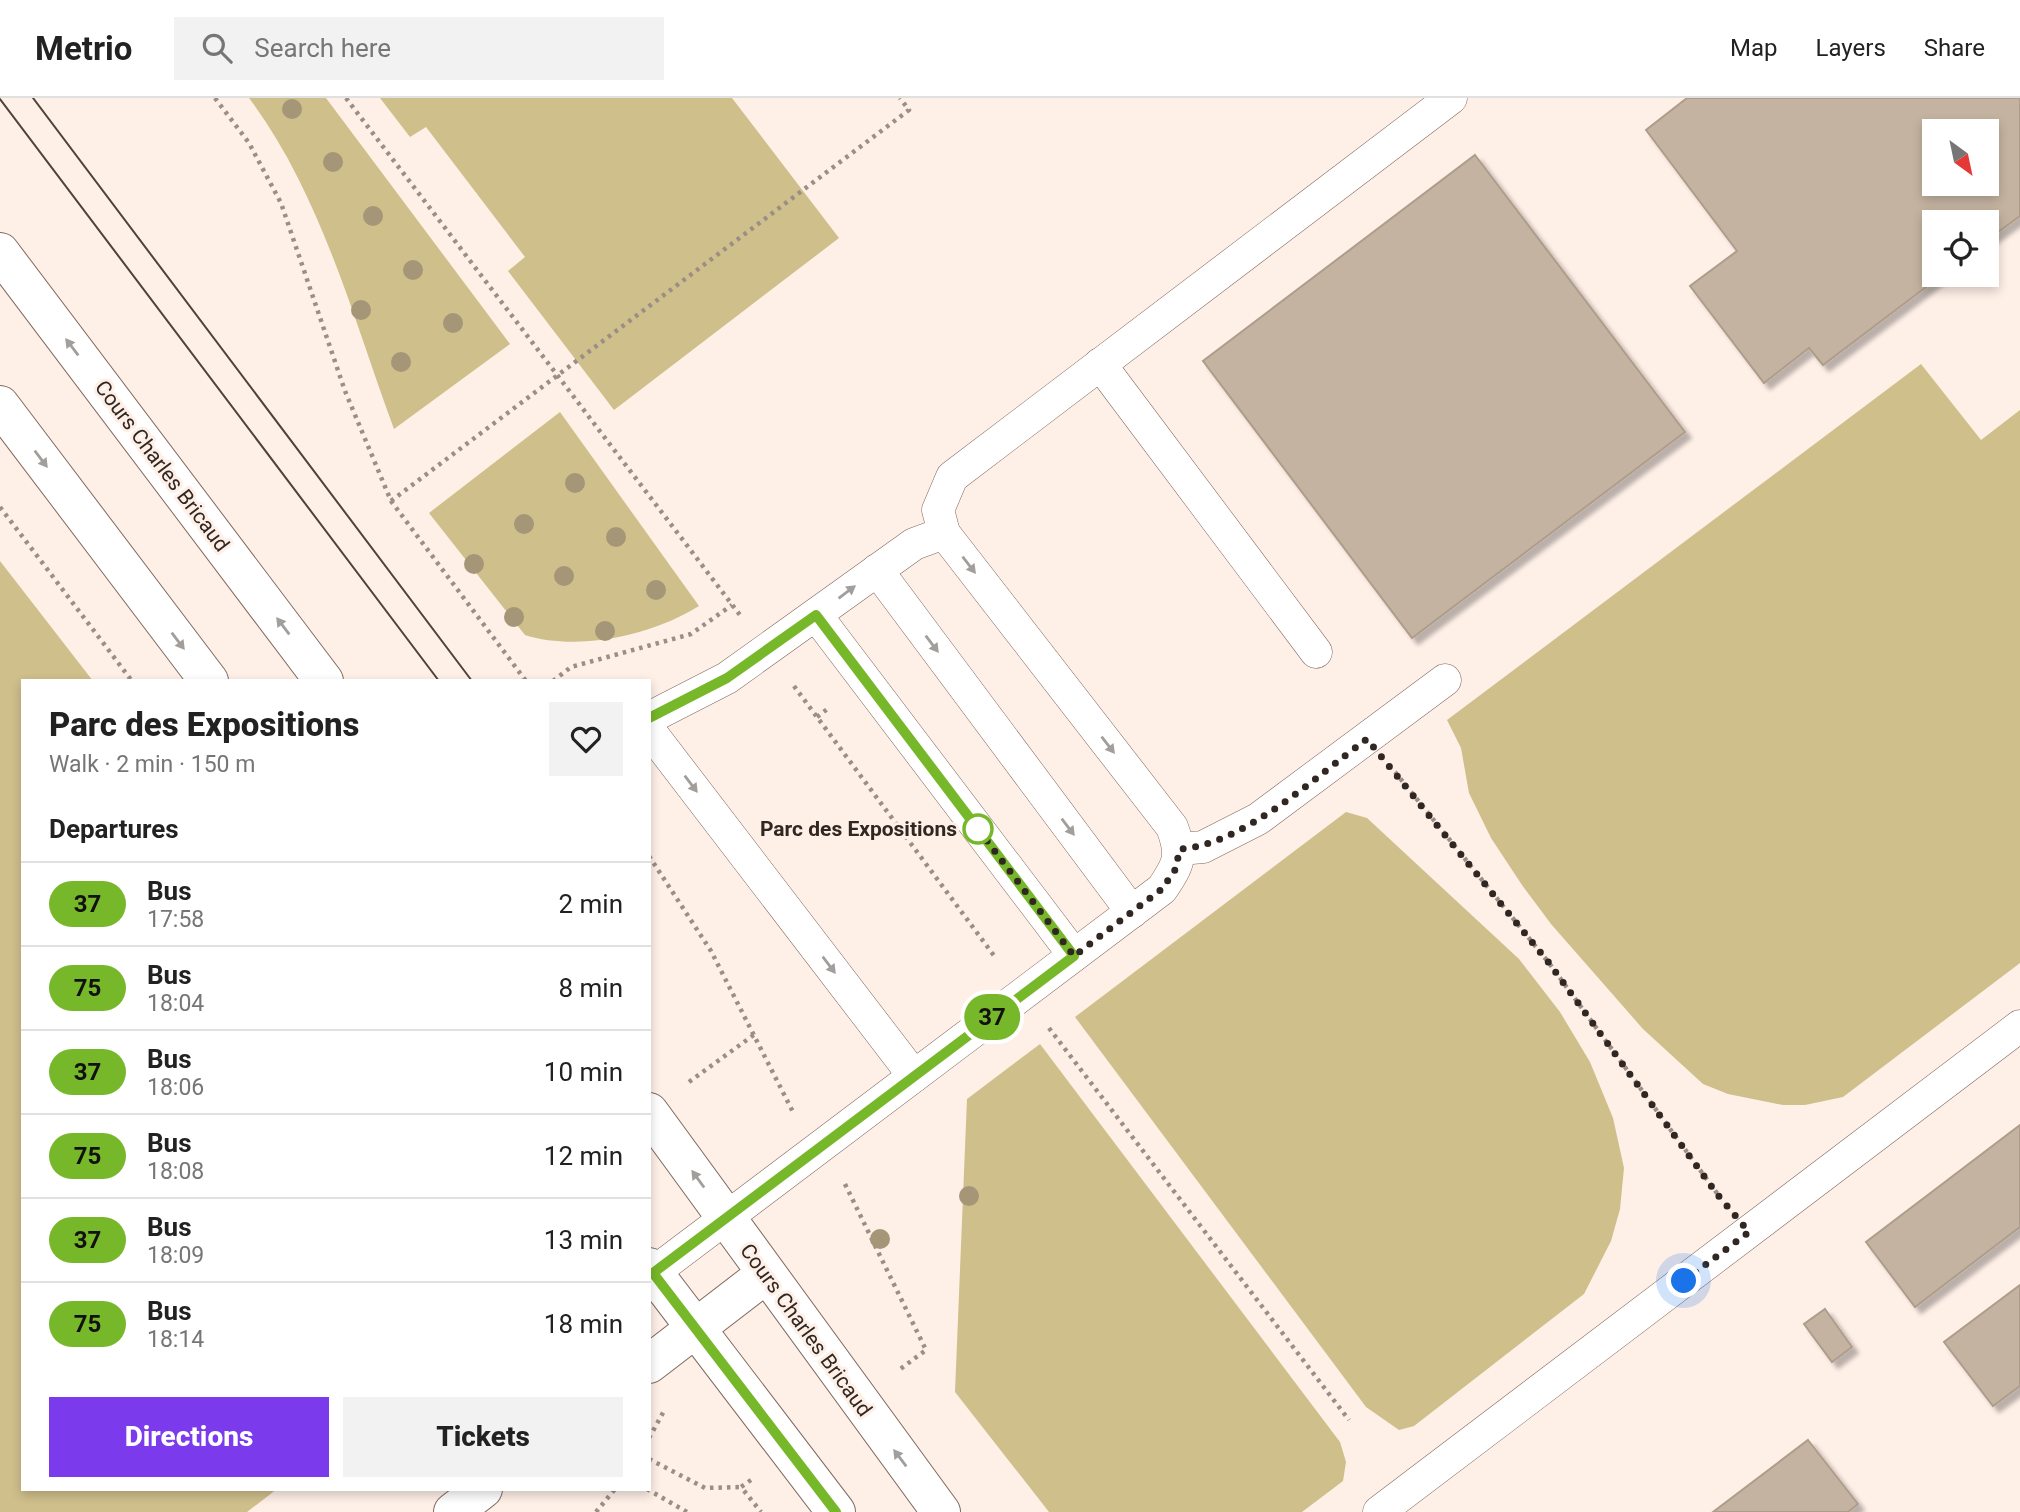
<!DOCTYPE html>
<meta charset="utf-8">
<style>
body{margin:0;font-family:Roboto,sans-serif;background:#f2f2f2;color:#222;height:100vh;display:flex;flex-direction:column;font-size:26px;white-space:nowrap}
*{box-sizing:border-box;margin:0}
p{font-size:23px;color:#767676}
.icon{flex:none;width:38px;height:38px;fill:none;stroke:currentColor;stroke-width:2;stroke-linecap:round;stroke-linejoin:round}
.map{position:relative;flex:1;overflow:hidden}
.side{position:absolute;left:21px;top:581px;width:630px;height:812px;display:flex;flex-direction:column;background:#fff;border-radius:0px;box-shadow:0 4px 10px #0003}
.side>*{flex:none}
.badge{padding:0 14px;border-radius:23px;font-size:24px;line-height:46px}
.needle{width:46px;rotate:147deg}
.controls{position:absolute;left:1922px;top:21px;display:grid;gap:14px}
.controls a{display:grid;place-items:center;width:77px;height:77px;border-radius:0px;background:#fff;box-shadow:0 4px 10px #0003;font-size:35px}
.you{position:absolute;width:35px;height:35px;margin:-18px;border:5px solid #fff;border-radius:50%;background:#1a73e8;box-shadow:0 0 0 10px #1a73e833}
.map>.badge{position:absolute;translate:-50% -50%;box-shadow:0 0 0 4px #fff}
h2{padding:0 28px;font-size:26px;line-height:63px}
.round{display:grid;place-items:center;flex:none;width:74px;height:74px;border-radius:0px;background:#f2f2f2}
.headline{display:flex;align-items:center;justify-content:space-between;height:119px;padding:0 28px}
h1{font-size:33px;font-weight:800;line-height:52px}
.cta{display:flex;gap:14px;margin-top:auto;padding:14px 28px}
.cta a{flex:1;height:80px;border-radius:0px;background:#7c3aed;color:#fff;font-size:28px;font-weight:800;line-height:80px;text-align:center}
.cta a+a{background:#f2f2f2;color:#222}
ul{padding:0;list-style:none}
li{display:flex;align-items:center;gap:21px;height:84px;padding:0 28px;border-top:2px solid #e0e0e0}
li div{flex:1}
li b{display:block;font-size:26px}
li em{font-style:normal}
li .badge{min-width:77px;font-weight:700;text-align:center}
header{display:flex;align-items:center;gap:42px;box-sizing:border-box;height:98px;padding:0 35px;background:#fff;border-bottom:2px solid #e0e0e0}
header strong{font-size:33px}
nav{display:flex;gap:38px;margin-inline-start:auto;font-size:24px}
.search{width:490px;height:63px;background:#f2f2f2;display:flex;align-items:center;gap:18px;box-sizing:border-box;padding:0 24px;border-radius:0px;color:#767676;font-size:26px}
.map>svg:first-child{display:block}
.green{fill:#cfbf8b}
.building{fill:#c4b3a0;stroke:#ad9d8a;stroke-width:2;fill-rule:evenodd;filter:url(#shadow)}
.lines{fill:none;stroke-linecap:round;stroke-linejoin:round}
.lane-casing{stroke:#806a5e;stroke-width:33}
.street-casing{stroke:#806a5e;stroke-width:40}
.secondary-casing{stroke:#806a5e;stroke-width:40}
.path{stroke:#9b8e87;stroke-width:4.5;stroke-dasharray:3.5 5;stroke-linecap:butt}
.lane{stroke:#fff;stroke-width:32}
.street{stroke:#fff;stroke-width:38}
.secondary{stroke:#fff;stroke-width:38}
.tram{stroke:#4d423d;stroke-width:2}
.tree{fill:#a59678}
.oneway{fill:#a29e9c}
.line-casing{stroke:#fff;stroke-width:16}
.line{stroke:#76b82a;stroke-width:10}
.walk{stroke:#312722;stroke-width:7;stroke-dasharray:0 12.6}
.stop-dot{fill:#fff;stroke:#76b82a;stroke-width:3.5}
.labels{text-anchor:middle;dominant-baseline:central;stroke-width:6;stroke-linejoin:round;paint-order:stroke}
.street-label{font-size:21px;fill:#312722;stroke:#feefe7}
.stop-label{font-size:21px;font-weight:bold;fill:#312722;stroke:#feefe7;text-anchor:end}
</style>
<header>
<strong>Metrio</strong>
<div class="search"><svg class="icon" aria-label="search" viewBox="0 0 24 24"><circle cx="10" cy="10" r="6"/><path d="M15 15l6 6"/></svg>Search here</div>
<nav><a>Map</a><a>Layers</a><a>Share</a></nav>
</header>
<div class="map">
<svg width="2020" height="1414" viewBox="0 0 2020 1414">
<defs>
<filter id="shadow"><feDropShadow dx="6" dy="6" stdDeviation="2" flood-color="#0004"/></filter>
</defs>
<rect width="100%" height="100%" fill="#feefe7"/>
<g class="green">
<path d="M249,0h77l184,246 -116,85c-41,-111 -73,-235 -145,-331z"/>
<polygon points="380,0 732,0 839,140 614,312 508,173 525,159 426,29 410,39"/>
<polygon points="1921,266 1981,342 2020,312 2020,865 1843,999 1805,1007 1783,1007 1728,996 1703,986 1643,931 1551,826 1522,787 1491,740 1469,695 1461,650 1447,622"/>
<path d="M560,314l139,194c-46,29 -121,46 -174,29l-96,-122z"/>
<polygon points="0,463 93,583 23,583 23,1391 277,1391 247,1414 0,1414"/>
<polygon points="1346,714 1367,720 1519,861 1560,914 1590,964 1613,1020 1624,1070 1620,1111 1611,1143 1584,1196 1414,1328 1399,1332 1366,1309 1075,919"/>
<polygon points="1040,946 1340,1344 1346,1364 1343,1383 1302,1414 1049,1414 955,1294 967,1001"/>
</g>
<g class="building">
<path d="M1687,0h333v118l-34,25v-19h-52v53h8l-119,90 -14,-17 -45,35 -74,-97 47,-35 -91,-121zM1934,33h52v53h-52z"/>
<polygon points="1475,57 1685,334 1412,540 1203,263"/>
<polygon points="2020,1027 2020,1129 1915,1209 1866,1144"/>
<polygon points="2020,1187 2020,1288 1993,1308 1944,1244"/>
<polygon points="1825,1211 1852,1249 1832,1264 1804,1226"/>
<polygon points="1808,1342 1858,1406 1848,1414 1713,1414"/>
</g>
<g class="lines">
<defs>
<g id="lane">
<polyline points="1100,266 1316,554"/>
<polyline points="944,435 938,412 952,379 1451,0"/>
<polyline points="877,472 1132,814"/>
<polyline points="816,517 1074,857"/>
<path d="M649,620l78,-40 187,-134 30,-11 228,294c11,29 7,37 -10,62l-509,384"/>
<polyline points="649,632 914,978"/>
<polyline points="1180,751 1203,749 1258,721 1445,582"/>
<polyline points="1379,1414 2020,928"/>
</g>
<g id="street">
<polyline points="649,1266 766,1176"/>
<polyline points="453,1414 483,1391"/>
</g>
<g id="secondary">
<polyline points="0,154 324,583"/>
<polyline points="0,307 209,583"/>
<polyline points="649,1014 941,1414"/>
<polyline points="649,1169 836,1414"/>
</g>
</defs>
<use href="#lane" class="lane-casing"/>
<use href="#street" class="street-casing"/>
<use href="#secondary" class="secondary-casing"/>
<g class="path">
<polyline points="215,0 249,45 281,105 345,293 391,403 526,583"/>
<polyline points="346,0 740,517"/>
<polyline points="391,403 909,12 900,0"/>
<polyline points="0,409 132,583"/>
<polyline points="553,583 571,569 691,536 732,507"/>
<polyline points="794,588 995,859"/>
<polyline points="817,619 830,609"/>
<polyline points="1395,674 1549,865 1719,1098"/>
<polyline points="649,758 711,853 793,1014"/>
<polyline points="1049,930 1349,1322"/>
<polyline points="689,984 755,936"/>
<polyline points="845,1086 926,1252 899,1272"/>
<polyline points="649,1340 664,1313"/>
<polyline points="649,1361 705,1390 741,1389"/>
<polyline points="751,1382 741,1389 761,1414"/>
<polyline points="647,1391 687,1414"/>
<polyline points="596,1414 615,1391"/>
</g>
<use href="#lane" class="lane"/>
<use href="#street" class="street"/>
<use href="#secondary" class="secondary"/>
<g class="tram">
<polyline points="33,0 472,583"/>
<polyline points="0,1 439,583"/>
</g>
</g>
<g class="tree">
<circle cx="292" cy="11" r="10"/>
<circle cx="333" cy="64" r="10"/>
<circle cx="373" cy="118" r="10"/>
<circle cx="413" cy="172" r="10"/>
<circle cx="361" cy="212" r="10"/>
<circle cx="453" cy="225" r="10"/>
<circle cx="401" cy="264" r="10"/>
<circle cx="575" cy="385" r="10"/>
<circle cx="524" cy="426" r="10"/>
<circle cx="616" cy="439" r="10"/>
<circle cx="474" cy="466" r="10"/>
<circle cx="564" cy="478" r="10"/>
<circle cx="656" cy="492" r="10"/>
<circle cx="514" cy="519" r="10"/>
<circle cx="605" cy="533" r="10"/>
<circle cx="969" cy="1098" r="10"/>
<circle cx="880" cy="1141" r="10"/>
</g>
<defs><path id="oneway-solid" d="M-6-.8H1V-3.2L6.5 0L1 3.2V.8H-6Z" transform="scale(1.75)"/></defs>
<g class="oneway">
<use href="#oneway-solid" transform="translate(72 249) rotate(-127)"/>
<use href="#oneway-solid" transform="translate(41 361) rotate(53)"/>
<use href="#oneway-solid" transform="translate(969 467) rotate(52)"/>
<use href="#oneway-solid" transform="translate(847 494) rotate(-37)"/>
<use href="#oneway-solid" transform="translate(283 528) rotate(-127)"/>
<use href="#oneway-solid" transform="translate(178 543) rotate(53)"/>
<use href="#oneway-solid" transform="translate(932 546) rotate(53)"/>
<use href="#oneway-solid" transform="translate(1108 647) rotate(52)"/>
<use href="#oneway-solid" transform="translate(691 686) rotate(53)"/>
<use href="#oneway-solid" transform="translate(1068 729) rotate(53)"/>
<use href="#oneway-solid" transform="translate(829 867) rotate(53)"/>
<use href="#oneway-solid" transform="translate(698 1081) rotate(-126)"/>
<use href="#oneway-solid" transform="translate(900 1360) rotate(-127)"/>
</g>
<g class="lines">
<defs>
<polyline id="line" points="649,620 727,580 816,517 1074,858 653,1175 836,1414"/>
</defs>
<use href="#line" class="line-casing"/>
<use href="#line" class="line"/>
<path class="walk" d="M978,731l-3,-4 99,131 88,-67 13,-19 5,-21c65,-5 135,-72 187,-110l182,224 168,231 32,38 -65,49"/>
</g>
<circle class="stop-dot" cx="978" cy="731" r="14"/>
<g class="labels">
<g class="street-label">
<text transform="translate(162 368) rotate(53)">Cours Charles Bricaud</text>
<text transform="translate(806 1232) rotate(54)">Cours Charles Bricaud</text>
</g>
<g class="stop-label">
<text x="957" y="731">Parc des Expositions</text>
</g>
</g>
</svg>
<div class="controls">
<a><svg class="needle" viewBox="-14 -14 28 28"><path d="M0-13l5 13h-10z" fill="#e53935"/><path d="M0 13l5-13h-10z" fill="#767676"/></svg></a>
<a><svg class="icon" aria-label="locate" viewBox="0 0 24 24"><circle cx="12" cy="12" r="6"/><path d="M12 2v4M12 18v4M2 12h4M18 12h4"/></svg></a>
</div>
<div class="you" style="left:1684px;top:1183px"></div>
<b class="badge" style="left:992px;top:919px;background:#76b82a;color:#111">37</b>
<section class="side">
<div class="headline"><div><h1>Parc des Expositions</h1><p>Walk · 2 min · 150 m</p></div><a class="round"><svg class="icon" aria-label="heart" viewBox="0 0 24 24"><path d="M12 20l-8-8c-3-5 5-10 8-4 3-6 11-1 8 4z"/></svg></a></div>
<h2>Departures</h2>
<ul>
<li><span class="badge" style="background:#76b82a;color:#111">37</span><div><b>Bus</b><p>17:58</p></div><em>2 min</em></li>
<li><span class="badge" style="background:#76b82a;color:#111">75</span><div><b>Bus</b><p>18:04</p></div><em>8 min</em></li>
<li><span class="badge" style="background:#76b82a;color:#111">37</span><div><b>Bus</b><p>18:06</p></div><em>10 min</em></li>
<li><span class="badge" style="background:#76b82a;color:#111">75</span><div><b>Bus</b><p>18:08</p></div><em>12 min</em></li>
<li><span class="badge" style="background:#76b82a;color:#111">37</span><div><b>Bus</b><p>18:09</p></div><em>13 min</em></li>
<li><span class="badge" style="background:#76b82a;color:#111">75</span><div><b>Bus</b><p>18:14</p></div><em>18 min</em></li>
</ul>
<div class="cta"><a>Directions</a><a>Tickets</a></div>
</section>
</div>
